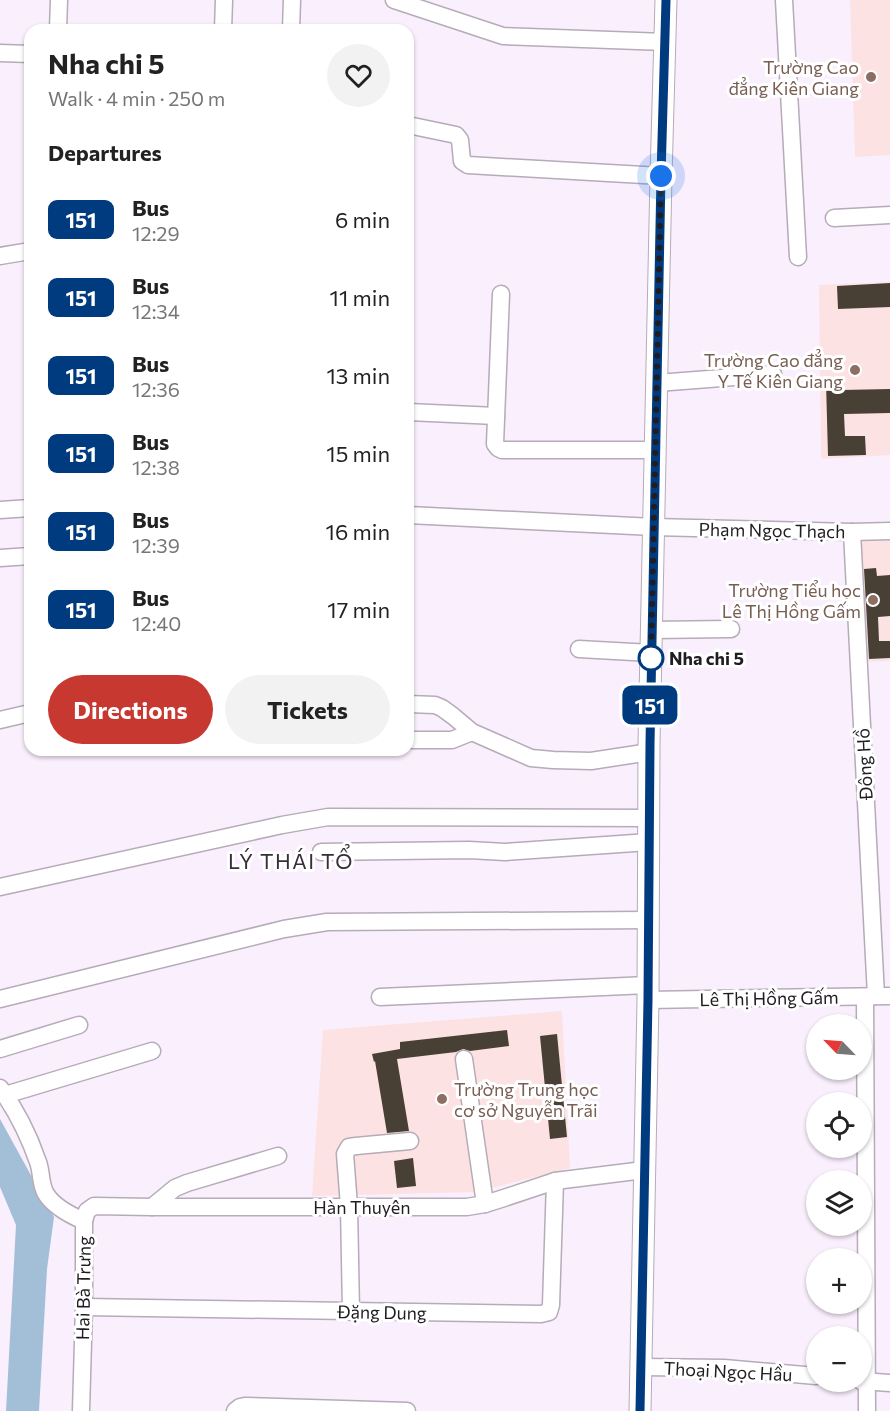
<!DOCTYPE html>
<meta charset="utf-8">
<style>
body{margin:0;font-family:Commissioner,sans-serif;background:#f2f2f2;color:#222;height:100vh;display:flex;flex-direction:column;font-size:22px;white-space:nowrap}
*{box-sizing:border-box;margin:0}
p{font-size:20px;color:#767676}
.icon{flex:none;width:33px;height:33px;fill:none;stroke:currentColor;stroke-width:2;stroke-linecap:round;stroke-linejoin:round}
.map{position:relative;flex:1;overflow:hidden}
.details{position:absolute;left:24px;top:24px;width:390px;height:732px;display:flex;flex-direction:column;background:#fff;border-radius:18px;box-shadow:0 2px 4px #0004}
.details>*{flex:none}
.badge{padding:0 12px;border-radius:9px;font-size:21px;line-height:39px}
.needle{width:39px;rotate:295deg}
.buttons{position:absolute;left:806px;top:1014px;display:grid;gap:12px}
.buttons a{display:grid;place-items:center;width:66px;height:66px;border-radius:50%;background:#fff;box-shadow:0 2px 4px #0004;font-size:30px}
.you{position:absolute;width:30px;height:30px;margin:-15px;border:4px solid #fff;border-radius:50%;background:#1a73e8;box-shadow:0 0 0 9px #1a73e833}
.map>.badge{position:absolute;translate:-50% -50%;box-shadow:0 0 0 3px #fff}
h2{padding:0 24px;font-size:22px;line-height:54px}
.round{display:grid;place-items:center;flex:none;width:63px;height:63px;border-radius:32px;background:#f2f2f2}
.summary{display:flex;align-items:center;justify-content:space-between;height:102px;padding:0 24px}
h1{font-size:28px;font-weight:700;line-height:45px}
.primary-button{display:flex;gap:12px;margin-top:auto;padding:12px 24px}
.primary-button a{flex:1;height:69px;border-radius:36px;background:#c73930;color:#fff;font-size:24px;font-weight:700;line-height:69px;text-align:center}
.primary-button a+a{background:#f2f2f2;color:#222}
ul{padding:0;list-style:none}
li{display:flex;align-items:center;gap:18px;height:78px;padding:0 24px}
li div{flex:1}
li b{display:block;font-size:22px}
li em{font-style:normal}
li .badge{min-width:66px;font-weight:700;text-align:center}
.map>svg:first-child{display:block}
.education{fill:#fde2e3}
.water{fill:#a3bfd7}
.building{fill:#484035}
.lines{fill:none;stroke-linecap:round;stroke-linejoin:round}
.minor-casing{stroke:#b6abb8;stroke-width:19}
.major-casing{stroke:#b6abb8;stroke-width:23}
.minor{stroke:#fff;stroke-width:16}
.major{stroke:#fff;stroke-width:21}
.line-casing{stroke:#fff;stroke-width:14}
.line{stroke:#003b80;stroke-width:9}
.walk{stroke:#201c21;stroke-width:6;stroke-dasharray:0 10.8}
.education-dot{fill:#8d6e63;stroke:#fff;stroke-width:2}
.stop-dot{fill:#fff;stroke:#003b80;stroke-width:3}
.labels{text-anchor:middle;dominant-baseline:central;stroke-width:6;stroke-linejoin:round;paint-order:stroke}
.education-label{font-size:18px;fill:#785e54;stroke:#fff;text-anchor:end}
.street-label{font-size:18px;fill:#201c21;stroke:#fff}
.stop-label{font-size:18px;font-weight:bold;fill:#201c21;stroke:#fff;text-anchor:start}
.quarter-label{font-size:21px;letter-spacing:1.5px;fill:#362e38;stroke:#fff}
</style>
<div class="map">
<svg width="890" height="1411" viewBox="0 0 890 1411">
<rect width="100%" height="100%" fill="#faeffd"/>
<g class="education">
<polygon points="850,0 890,0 890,155 855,157"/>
<polygon points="890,282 890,455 821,459 819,285"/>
<polygon points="853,538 890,539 890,661 858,662"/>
<polygon points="562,1011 570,1168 476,1192 312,1196 323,1030"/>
</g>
<polygon class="water" points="0,1119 54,1217 47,1269 39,1411 6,1411 16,1225 0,1187"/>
<g class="building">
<polygon points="890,283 890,307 838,309 837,286"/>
<polygon points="842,381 842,390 890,389 890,413 844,414 845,436 865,436 866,455 828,456 826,382"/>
<polygon points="876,568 877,576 890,575 890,616 878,617 879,641 890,641 890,658 869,659 864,569"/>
<polygon points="507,1030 509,1046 470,1051 463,1049 456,1052 397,1059 409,1131 387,1133 375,1061 374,1062 372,1054 400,1049 400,1042"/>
<polygon points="557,1034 567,1137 550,1139 540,1036"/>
<polygon points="413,1158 416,1186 397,1188 394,1161"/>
</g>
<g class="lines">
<defs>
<g id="minor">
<polyline points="394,0 503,36 665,42"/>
<polyline points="784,0 798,257"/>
<polyline points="58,30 59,0"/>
<polyline points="223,30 224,0"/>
<polyline points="291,30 292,0"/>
<polyline points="0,53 30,54"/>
<polyline points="408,125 456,135 460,140 462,161 468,165 661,176"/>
<polyline points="834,218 890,215"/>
<polyline points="0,256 30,251"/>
<polyline points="501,294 495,444 498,448 502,450 655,450"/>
<polyline points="657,383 773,374"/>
<polyline points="408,412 496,416"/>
<polyline points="0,510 30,508"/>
<polyline points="408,515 654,527 852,532 890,531"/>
<polyline points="852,532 876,996"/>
<polyline points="0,558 30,556"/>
<polyline points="652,630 731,629"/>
<polyline points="579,649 651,653"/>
<polyline points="408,704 435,705 442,708 453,716 472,732 531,758 553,760 591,761 650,752"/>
<polyline points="0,720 30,713"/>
<polyline points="408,740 452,740 472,732"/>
<polyline points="321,852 469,850 505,852 649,842"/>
<polyline points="0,887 282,825 328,817 649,818"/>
<polyline points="380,997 648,985"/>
<polyline points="865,997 867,1411"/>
<polyline points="0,999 284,929 327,922 649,920"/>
<polyline points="648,1000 890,996"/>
<polyline points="0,1049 79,1025"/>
<polyline points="464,1059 485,1204"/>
<path d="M0,1088c17,23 29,48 38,74 4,11 2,22 8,32 8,13 24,21 38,27"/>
<polyline points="5,1095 152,1051"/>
<polyline points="152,1207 175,1188 187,1183 278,1156"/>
<polyline points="84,1307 541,1314 549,1312 551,1305 555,1181"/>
<polyline points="351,1312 349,1206 345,1154 349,1147 356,1146 410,1141"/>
<polyline points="641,1367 724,1368 816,1376"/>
<polyline points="861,1381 890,1383"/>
<polyline points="81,1411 84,1307 84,1221 87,1211 94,1206 152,1207 467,1207 485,1204 504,1198 555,1181 644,1170"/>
<polyline points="235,1411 240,1407 245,1406 407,1411"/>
</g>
<polyline id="major" points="640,1411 648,1000 649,744 661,176 666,0"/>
</defs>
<use href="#minor" class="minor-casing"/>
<use href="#major" class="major-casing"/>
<use href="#minor" class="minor"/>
<use href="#major" class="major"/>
</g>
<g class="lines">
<defs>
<polyline id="line" points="640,1411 648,1000 650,744 661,176 666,0"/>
</defs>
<use href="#line" class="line-casing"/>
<use href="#line" class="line"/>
<polyline class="walk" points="651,658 661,176"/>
</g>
<g class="education-dot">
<circle cx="871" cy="77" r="6"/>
<circle cx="855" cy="370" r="6"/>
<circle cx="873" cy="600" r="6"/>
<circle cx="442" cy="1099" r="6"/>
</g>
<circle class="stop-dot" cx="651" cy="658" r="12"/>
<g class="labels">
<g class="education-label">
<text x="859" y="67">Trường Cao<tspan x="859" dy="21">đẳng Kiên Giang</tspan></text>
<text x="843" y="360">Trường Cao đẳng<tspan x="843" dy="21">Y Tế Kiên Giang</tspan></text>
<text x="861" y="590">Trường Tiểu học<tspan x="861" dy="21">Lê Thị Hồng Gấm</tspan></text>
<text x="454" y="1089" text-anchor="start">Trường Trung học<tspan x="454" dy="21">cơ sở Nguyễn Trãi</tspan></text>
</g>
<g class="street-label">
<text transform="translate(772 530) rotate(1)">Phạm Ngọc Thạch</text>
<text transform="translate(864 764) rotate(-93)">Đông Hồ</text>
<text transform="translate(769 998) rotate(-1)">Lê Thị Hồng Gấm</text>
<text x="362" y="1207">Hàn Thuyên</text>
<text transform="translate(83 1288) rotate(-89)">Hai Bà Trưng</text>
<text transform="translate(382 1312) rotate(1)">Đặng Dung</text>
<text transform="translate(728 1371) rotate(3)">Thoại Ngọc Hầu</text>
</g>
<g class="stop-label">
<text x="669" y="658">Nha chi 5</text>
</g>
<g class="quarter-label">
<text x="291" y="860">LÝ THÁI TỔ</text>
</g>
</g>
</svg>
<div class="buttons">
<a><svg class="needle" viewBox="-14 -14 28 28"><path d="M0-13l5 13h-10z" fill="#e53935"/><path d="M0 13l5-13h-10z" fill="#767676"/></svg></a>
<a><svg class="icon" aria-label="locate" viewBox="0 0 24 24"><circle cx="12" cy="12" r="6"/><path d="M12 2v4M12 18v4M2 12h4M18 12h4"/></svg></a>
<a><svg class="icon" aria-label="layers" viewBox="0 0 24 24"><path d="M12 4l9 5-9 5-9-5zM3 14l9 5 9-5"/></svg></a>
<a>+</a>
<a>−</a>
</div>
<div class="you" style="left:661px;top:176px"></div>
<b class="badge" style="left:650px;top:705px;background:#003b80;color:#fff">151</b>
<section class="details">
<div class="summary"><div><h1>Nha chi 5</h1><p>Walk · 4 min · 250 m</p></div><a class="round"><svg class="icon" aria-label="heart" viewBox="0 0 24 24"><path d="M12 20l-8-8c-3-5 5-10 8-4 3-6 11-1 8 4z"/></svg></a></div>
<h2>Departures</h2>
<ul>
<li><span class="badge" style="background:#003b80;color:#fff">151</span><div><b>Bus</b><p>12:29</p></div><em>6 min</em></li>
<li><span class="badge" style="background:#003b80;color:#fff">151</span><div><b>Bus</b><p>12:34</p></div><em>11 min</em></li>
<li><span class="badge" style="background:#003b80;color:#fff">151</span><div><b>Bus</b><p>12:36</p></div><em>13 min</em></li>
<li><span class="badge" style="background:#003b80;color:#fff">151</span><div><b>Bus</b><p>12:38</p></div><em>15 min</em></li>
<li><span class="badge" style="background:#003b80;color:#fff">151</span><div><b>Bus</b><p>12:39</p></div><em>16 min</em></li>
<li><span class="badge" style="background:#003b80;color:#fff">151</span><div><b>Bus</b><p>12:40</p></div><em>17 min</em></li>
</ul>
<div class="primary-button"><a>Directions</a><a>Tickets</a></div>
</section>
</div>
